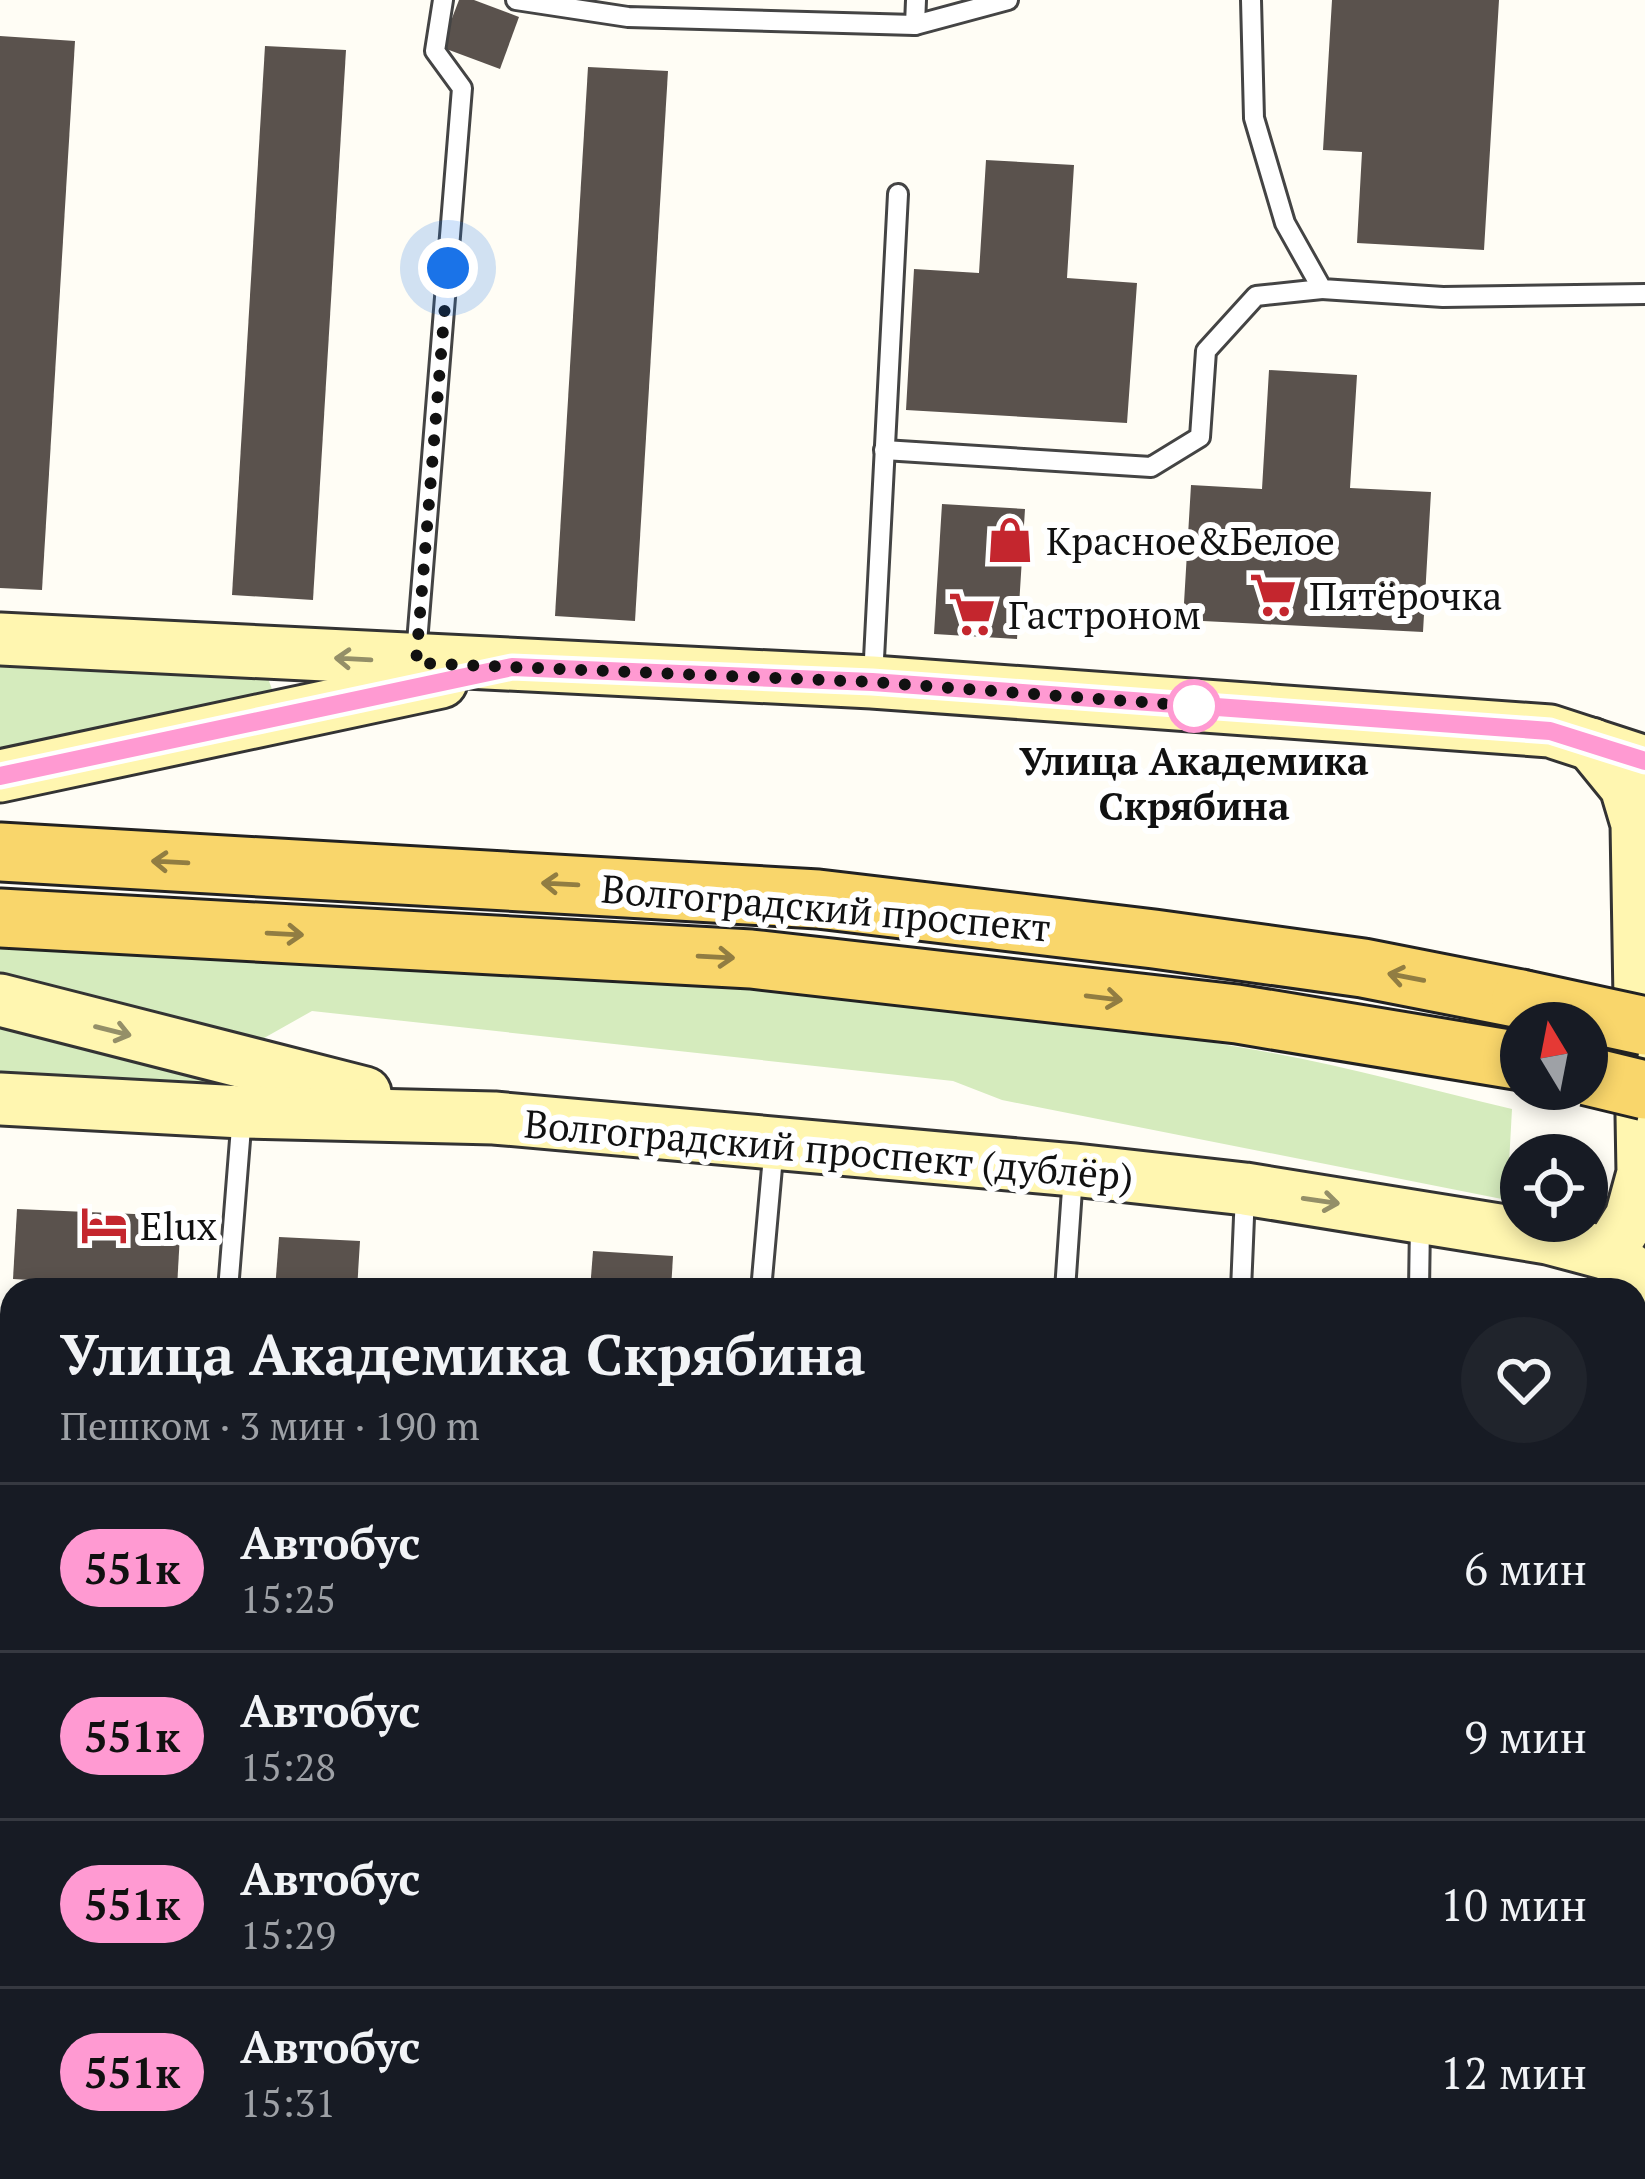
<!DOCTYPE html>
<html lang="ru">
<meta charset="utf-8">
<style>
body{margin:0;font-family:"PT Serif",serif;background:#20242c;color:#f1f3f6;height:100vh;display:flex;flex-direction:column;font-size:45px;white-space:nowrap}
*{box-sizing:border-box;margin:0}
p{font-size:39px;color:#9ea1a6}
.icon{flex:none;width:66px;height:66px;fill:none;stroke:currentColor;stroke-width:2;stroke-linecap:round;stroke-linejoin:round}
.map{position:relative;flex:1;overflow:hidden}
.details{position:absolute;left:0px;top:1278px;width:1647px;height:903px;display:flex;flex-direction:column;background:#171b24;border-radius:36px 36px 0 0;box-shadow:0 6px 18px #0003}
.details>*{flex:none}
.badge{padding:0 24px;border-radius:39px;font-size:42px;line-height:78px}
.needle{width:78px;rotate:350deg}
.fabs{position:absolute;left:1500px;top:1002px;display:grid;gap:24px}
.fabs a{display:grid;place-items:center;width:108px;height:108px;border-radius:50%;background:#171b24;box-shadow:0 6px 18px #0003;font-size:60px}
.you{position:absolute;width:60px;height:60px;margin:-30px;border:9px solid #fff;border-radius:50%;background:#1a73e8;box-shadow:0 0 0 18px #1a73e833}
.map>.badge{position:absolute;translate:-50% -50%;box-shadow:0 0 0 6px #fff}
.round{display:grid;place-items:center;flex:none;width:126px;height:126px;border-radius:63px;background:#20242c}
.head{display:flex;align-items:center;justify-content:space-between;height:204px;padding:0 60px}
h1{font-size:57px;font-weight:800;line-height:90px}
ul{padding:0;list-style:none}
li{display:flex;align-items:center;gap:36px;height:168px;padding:0 60px;border-top:3px solid #363941}
li div{flex:1}
li b{display:block;font-size:45px}
li em{font-style:normal}
li .badge{min-width:132px;font-weight:700;text-align:center}
.map>svg:first-child{display:block}
.green{fill:#d5ebbd}
.building{fill:#5a524d}
.lines{fill:none;stroke-linecap:round;stroke-linejoin:round}
.lane-casing{stroke:#444;stroke-width:24}
.secondary-casing{stroke:#333;stroke-width:57}
.primary-casing{stroke:#222;stroke-width:63}
.lane{stroke:#fff;stroke-width:18}
.secondary{stroke:#fff6b0;stroke-width:51}
.primary{stroke:#f9d66b;stroke-width:57}
.primary-bridge-casing{stroke:#222;stroke-width:63;stroke-linecap:butt}
.primary-bridge{stroke:#f9d66b;stroke-width:57}
.oneway{stroke:#948f68}
.oneway2{stroke:#917d42}
.line-casing{stroke:#fff;stroke-width:27}
.line{stroke:#ff9ad2;stroke-width:18}
.walk{stroke:#111;stroke-width:12;stroke-dasharray:0 21.6}
.stop-dot{fill:#fff;stroke:#ff9ad2;stroke-width:6}
.labels{text-anchor:middle;dominant-baseline:central;stroke-width:12;stroke-linejoin:round;paint-order:stroke}
.poi-label{font-size:39px;fill:#111;stroke:#fff;text-anchor:start}
.stop-label{font-size:39px;font-weight:bold;fill:#111;stroke:#fff}
.street-label{font-size:39px;fill:#111;stroke:#fff}
</style>
<div class="map">
<svg width="1645" height="2179" viewBox="0 0 1645 2179">
<rect width="100%" height="100%" fill="#fffdf5"/>
<g class="green">
<polygon points="0,659 266,673 276,700 0,761"/>
<path d="M0,935c419,28 842,42 1256,115 86,15 171,39 256,59l-5,91 -505,-100 -49,-19 -641,-70 -55,31 -257,-62z"/>
<polygon points="0,1017 257,1091 0,1077"/>
</g>
<g class="building">
<polygon points="459,0 474,0 519,17 500,69 441,47"/>
<polygon points="1332,0 1499,0 1484,250 1357,243 1362,152 1323,150"/>
<polygon points="0,36 75,41 42,590 0,588"/>
<polygon points="265,46 346,50 313,600 232,595"/>
<polygon points="588,67 668,71 635,621 555,616"/>
<polygon points="986,160 1074,165 1067,278 1137,283 1127,423 906,410 914,269 979,273"/>
<polygon points="1269,370 1357,375 1350,488 1431,492 1423,632 1183,620 1191,485 1262,489"/>
<polygon points="942,504 1025,509 1017,639 934,634"/>
<polygon points="17,1209 181,1216 177,1288 13,1279"/>
<polygon points="279,1237 360,1241 357,1290 275,1290"/>
<polygon points="593,1251 673,1256 671,1290 590,1290"/>
<polygon points="0,1532 12,1532 12,1613 0,1612"/>
</g>
<g class="lines">
<defs>
<g id="lane">
<polyline points="516,0 628,17 915,25 1008,0"/>
<polyline points="1251,0 1254,118 1285,223 1322,289 1443,297 1645,294"/>
<polyline points="915,25 916,0"/>
<polyline points="884,450 1151,467 1200,437 1206,351 1256,296 1322,289"/>
<polyline points="416,655 462,88 435,51 443,0"/>
<polyline points="873,678 898,194"/>
<polyline points="228,1290 242,1115"/>
<polyline points="761,1290 774,1145"/>
<polyline points="1065,1290 1073,1175"/>
<polyline points="1241,1290 1245,1193"/>
<polyline points="1419,1290 1420,1223"/>
<polyline points="0,1467 12,1468"/>
<polyline points="0,2169 161,2177 162,2169"/>
<polyline points="1422,2169 1422,2179"/>
<polyline points="161,2177 221,2179"/>
<polyline points="691,2179 691,2169"/>
<polyline points="1223,2179 1223,2169"/>
<polyline points="1586,2179 1645,2178"/>
</g>
<g id="secondary">
<polyline points="0,639 872,682 1550,731 1645,762"/>
<polyline points="1591,744 1626,787 1637,824 1643,1173 1631,1217 1608,1254"/>
<polyline points="0,776 441,682"/>
<polyline points="0,1000 365,1093"/>
<polyline points="0,1099 242,1112 494,1118 1074,1170 1245,1189 1548,1238 1608,1254 1645,1280"/>
</g>
<g id="primary">
<polyline points="0,852 818,899 1154,939 1363,968 1521,999"/>
<polyline points="0,918 751,959 1237,1014 1521,1061"/>
</g>
</defs>
<use href="#lane" class="lane-casing"/>
<use href="#secondary" class="secondary-casing"/>
<use href="#primary" class="primary-casing"/>
<use href="#lane" class="lane"/>
<use href="#secondary" class="secondary"/>
<use href="#primary" class="primary"/>
<defs>
<g id="primary-bridge">
<polyline points="1521,999 1645,1026"/>
<polyline points="1587,1076 1645,1090"/>
</g>
</defs>
<use href="#primary-bridge" class="primary-bridge-casing"/>
<use href="#primary-bridge" class="primary-bridge"/>
</g>
<defs><path id="oneway-shaft" d="M-6 0H5M1.5-3L5.5 0L1.5 3" fill="none" stroke-width="1.6" stroke-linecap="round" stroke-linejoin="round" transform="scale(3)"/></defs>
<g class="oneway">
<use href="#oneway-shaft" transform="translate(353 659) rotate(-177)"/>
<use href="#oneway-shaft" transform="translate(113 1031) rotate(14)"/>
<use href="#oneway-shaft" transform="translate(1321 1201) rotate(8)"/>
</g>
<g class="oneway2">
<use href="#oneway-shaft" transform="translate(170 862) rotate(-177)"/>
<use href="#oneway-shaft" transform="translate(560 884) rotate(-177)"/>
<use href="#oneway-shaft" transform="translate(285 934) rotate(3)"/>
<use href="#oneway-shaft" transform="translate(716 957) rotate(3)"/>
<use href="#oneway-shaft" transform="translate(1406 977) rotate(-169)"/>
<use href="#oneway-shaft" transform="translate(1104 998) rotate(7)"/>
</g>
<g class="lines">
<defs>
<polyline id="line" points="0,776 512,667 872,682 1550,731 1645,761"/>
</defs>
<use href="#line" class="line-casing"/>
<use href="#line" class="line"/>
<polyline class="walk" points="448,268 416,663 872,682 1194,706"/>
</g>
<defs>
<symbol id="shop-bare" viewBox="-9 -9 18 18"><path d="M-5-2.5h2.3a2.7 3.5 0 0 1 5.4 0H5L5.5 6h-11ZM-1.5-2.5h3a1.5 2.3 0 0 0-3 0Z" fill="#c4262e" stroke="#fff" stroke-width="2.5" paint-order="stroke"/></symbol>
<symbol id="supermarket-bare" viewBox="-9 -9 18 18"><path d="M-6-5.5h2.5l.6 2H6L4.5 2H-2.5L-4.4-4H-6ZM-1.5 3.2a1.3 1.3 0 1 0 .1 0ZM3 3.2a1.3 1.3 0 1 0 .1 0Z" fill="#c4262e" stroke="#fff" stroke-width="2.5" paint-order="stroke"/></symbol>
<symbol id="hotel-bare" viewBox="-9 -9 18 18"><path d="M-6-4.5h1.5V1H6V5H4.5V3h-9V5H-6ZM-4 0a1.8 1.8 0 1 1 3.6 0ZM.5 0V-2.5h3Q6-2.5 6 0Z" fill="#c4262e" stroke="#fff" stroke-width="2.5" paint-order="stroke"/></symbol>
</defs>
<g fill-rule="evenodd">
<use href="#shop-bare" x="977" y="507" width="66" height="66"/>
<use href="#supermarket-bare" x="1240" y="562" width="66" height="66"/>
<use href="#supermarket-bare" x="939" y="581" width="66" height="66"/>
<use href="#hotel-bare" x="71" y="1192" width="66" height="66"/>
</g>
<circle class="stop-dot" cx="1194" cy="706" r="24"/>
<g class="labels">
<g class="poi-label">
<text x="1046" y="540">Красное&amp;Белое</text>
<text x="1309" y="595">Пятёрочка</text>
<text x="1008" y="614">Гастроном</text>
<text x="140" y="1225">Elux</text>
</g>
<g class="stop-label">
<text x="1194" y="760">Улица Академика<tspan x="1194" dy="45">Скрябина</tspan></text>
</g>
<g class="street-label">
<text transform="translate(826 907) rotate(5)">Волгоградский проспект</text>
<text transform="translate(829 1149) rotate(5)">Волгоградский проспект (дублёр)</text>
</g>
</g>
</svg>
<div class="fabs">
<a><svg class="needle" viewBox="-14 -14 28 28"><path d="M0-13l5 13h-10z" fill="#e53935"/><path d="M0 13l5-13h-10z" fill="#9ea1a6"/></svg></a>
<a><svg class="icon" aria-label="locate" viewBox="0 0 24 24"><circle cx="12" cy="12" r="6"/><path d="M12 2v4M12 18v4M2 12h4M18 12h4"/></svg></a>
</div>
<div class="you" style="left:448px;top:268px"></div>
<section class="details">
<div class="head"><div><h1>Улица Академика Скрябина</h1><p>Пешком · 3 мин · 190 m</p></div><a class="round"><svg class="icon" aria-label="heart" viewBox="0 0 24 24"><path d="M12 20l-8-8c-3-5 5-10 8-4 3-6 11-1 8 4z"/></svg></a></div>
<ul>
<li><span class="badge" style="background:#ff9ad2;color:#111">551к</span><div><b>Автобус</b><p>15:25</p></div><em>6 мин</em></li>
<li><span class="badge" style="background:#ff9ad2;color:#111">551к</span><div><b>Автобус</b><p>15:28</p></div><em>9 мин</em></li>
<li><span class="badge" style="background:#ff9ad2;color:#111">551к</span><div><b>Автобус</b><p>15:29</p></div><em>10 мин</em></li>
<li><span class="badge" style="background:#ff9ad2;color:#111">551к</span><div><b>Автобус</b><p>15:31</p></div><em>12 мин</em></li>
</ul>
</section>
</div>
